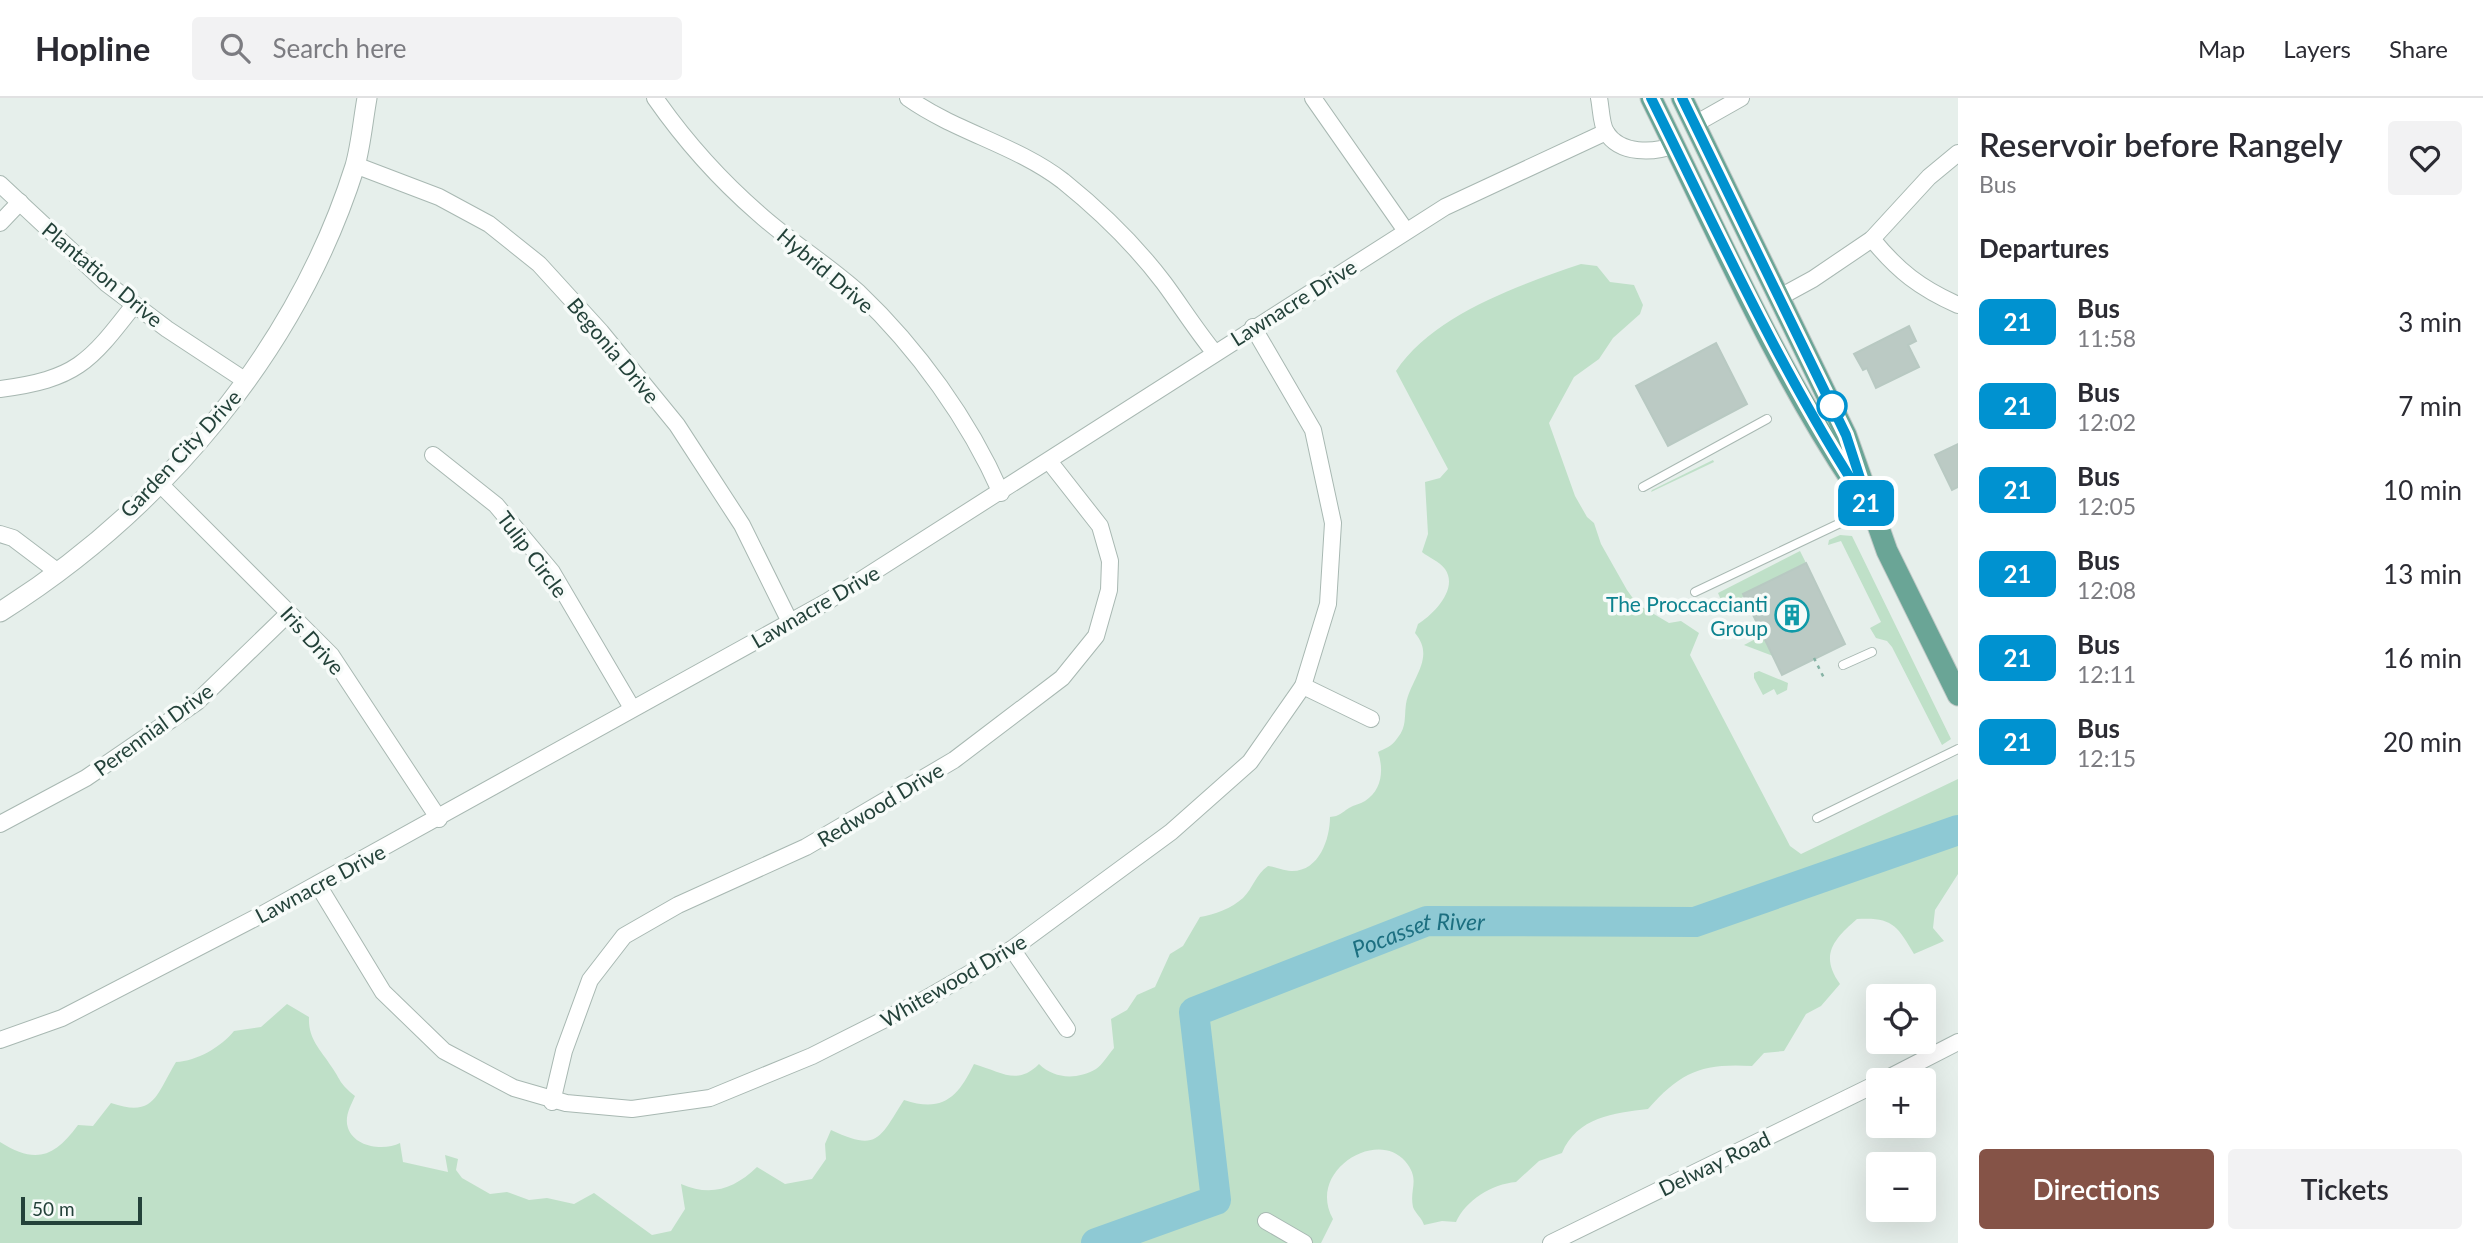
<!DOCTYPE html>
<meta charset="utf-8">
<style>
body{margin:0;font-family:Lato,sans-serif;background:#f2f2f3;color:#2b2b33;height:100vh;display:flex;flex-direction:column;font-size:26px;white-space:nowrap}
*{box-sizing:border-box;margin:0}
p{font-size:23px;color:#7c7c81}
.icon{flex:none;width:38px;height:38px;fill:none;stroke:currentColor;stroke-width:2;stroke-linecap:round;stroke-linejoin:round}
.map{position:relative;flex:1;overflow:hidden}
.drawer{display:flex;flex-direction:column;background:#fff;width:525px}
.drawer>*{flex:none}
.badge{padding:0 14px;border-radius:10px;font-size:24px;line-height:46px}
.tools{position:absolute;left:1866px;top:886px;display:grid;gap:14px}
.tools a{display:grid;place-items:center;width:70px;height:70px;border-radius:7px;background:#fff;box-shadow:0 7px 28px #0002;font-size:35px}
.scale{position:absolute;left:21px;bottom:18px;width:121px;box-sizing:border-box;padding-left:7px;border:4px solid #24423a;border-top:0;font-size:19px;line-height:24px;white-space:nowrap;color:#24423a;-webkit-text-stroke:5px #f7fbf9;paint-order:stroke}
.map>.badge{position:absolute;translate:-50% -50%;box-shadow:0 0 0 4px #fff}
h2{padding:0 21px;font-size:26px;line-height:63px}
.round{display:grid;place-items:center;flex:none;width:74px;height:74px;border-radius:7px;background:#f2f2f3}
.head{display:flex;align-items:center;justify-content:space-between;height:119px;padding:0 21px}
h1{font-size:33px;font-weight:600;line-height:52px}
.button{display:flex;gap:14px;margin-top:auto;padding:14px 21px}
.button a{flex:1;height:80px;border-radius:7px;background:#855347;color:#fff;font-size:28px;font-weight:600;line-height:80px;text-align:center}
.button a+a{background:#f2f2f3;color:#2b2b33}
ul{padding:0;list-style:none}
li{display:flex;align-items:center;gap:21px;height:84px;padding:0 21px}
li div{flex:1}
li b{display:block;font-size:26px}
li em{font-style:normal}
li .badge{min-width:77px;font-weight:700;text-align:center}
header{display:flex;align-items:center;gap:42px;box-sizing:border-box;height:98px;padding:0 35px;background:#fff;border-bottom:2px solid #e1e1e2}
header strong{font-size:33px}
nav{display:flex;gap:38px;margin-inline-start:auto;font-size:24px}
.search{width:490px;height:63px;background:#f2f2f3;display:flex;align-items:center;gap:18px;box-sizing:border-box;padding:0 24px;border-radius:7px;color:#7c7c81;font-size:26px}
main{display:flex;flex:1;min-height:0}
.map>svg:first-child{display:block}
.green{fill:#bfe0c8}
.lines{fill:none;stroke-linecap:round;stroke-linejoin:round}
.river{stroke:#8ec9d4;stroke-width:30}
.building{fill:#bbcac4;stroke:#b8c9c2;stroke-width:2}
.service-casing{stroke:#a8b8b2;stroke-width:10}
.minor-casing{stroke:#a8b8b2;stroke-width:18}
.tertiary-casing{stroke:#a8b8b2;stroke-width:21}
.primary-casing{stroke:#c2cac8;stroke-width:23}
.path{stroke:#86b3a5;stroke-width:2.5;stroke-dasharray:3.5 5;stroke-linecap:butt}
.service{stroke:#fff;stroke-width:8}
.minor{stroke:#fff;stroke-width:16}
.tertiary{stroke:#fff;stroke-width:19}
.primary{stroke:#6aa596;stroke-width:21}
.line-casing{stroke:#fff;stroke-width:16}
.line{stroke:#0092d0;stroke-width:10}
.stop-dot{fill:#fff;stroke:#0092d0;stroke-width:3.5}
.labels{text-anchor:middle;dominant-baseline:central;stroke-width:7;stroke-linejoin:round;paint-order:stroke}
.street-label{font-size:21px;fill:#24423a;stroke:#f7fbf9}
.culture-label{font-size:21px;fill:#0d838f;stroke:#f7fbf9;text-anchor:end}
.water-label{font-size:23px;font-style:italic;fill:#1c6f80;stroke:#f7fbf9}
</style>
<header>
<strong>Hopline</strong>
<div class="search"><svg class="icon" aria-label="search" viewBox="0 0 24 24"><circle cx="10" cy="10" r="6"/><path d="M15 15l6 6"/></svg>Search here</div>
<nav><a>Map</a><a>Layers</a><a>Share</a></nav>
</header>
<main>
<div class="map">
<svg width="1958" height="1145" viewBox="0 0 1958 1145">
<rect width="100%" height="100%" fill="#e6efeb"/>
<g class="green">
<path d="M1581,166l16,2 13,16 24,3 9,20 -3,9 -27,24 -14,21 -25,18 -25,46 26,73 12,21 7,6 7,21 26,46 10,14 32,19 12,-2 18,12 -9,22 100,191 11,8 157,-75v95l-23,36 -2,18 11,13 -30,13c-17,-29 -22,-37 -57,-35 -23,20 -38,36 -17,65l-19,22 -15,8 -22,37 -20,2 -12,13c-51,-3 -71,6 -104,43 -34,4 -71,8 -86,44l-23,8 -23,21c-24,2 -50,18 -60,40l-14,-1 -18,4c-2,-7 -9,-12 -11,-18 -4,-19 8,-27 -8,-46 -28,-33 -99,10 -72,58l-12,24h-1321v-101c35,22 54,16 78,-17l15,1 18,-23c44,15 45,-8 65,-41 21,-1 45,-15 58,-31l27,-4 26,-23 22,13c-1,22 11,32 22,49 11,16 8,17 24,30 -4,9 -11,21 -7,32 7,20 37,23 52,15l3,19 45,10 -3,-17 13,4 -2,11 6,8 28,16 17,-2 22,8 18,-2 27,6 20,-11 58,42 19,-4 14,-22 -4,-25c30,13 53,5 76,-17l28,17 27,-5 14,-20 -1,-15 6,-14c47,22 48,9 73,-30 39,13 54,-3 70,-36 28,8 43,22 65,0 15,15 38,16 57,5 6,-4 13,-15 18,-21l-3,-29 16,-9 10,-15 18,-8 15,-33 13,-8 17,-29c14,-2 32,-9 43,-19 10,-10 13,-24 25,-32 7,1 16,5 23,5 28,1 39,-32 39,-54 10,-1 11,-4 19,-9 5,-3 11,-4 16,-7 17,-11 19,-31 13,-49 6,-3 14,-6 18,-12 11,-13 8,-21 10,-36 5,-26 30,-46 9,-71l3,-9c15,-9 41,-35 27,-55 -5,-7 -17,-12 -23,-17l6,-18 -3,-52 15,-4 8,-9 -52,-98c37,-56 123,-86 185,-107z"/>
<polygon points="1713,362 1714,364 1651,394 1652,392"/>
<polygon points="1840,437 1852,438 1951,641 1942,647 1892,549 1887,543 1876,540 1870,530 1881,524 1841,443 1828,447 1829,442"/>
<polygon points="1800,453 1806,465 1724,509 1718,495"/>
<polygon points="1763,537 1773,558 1744,547"/>
<polygon points="1759,573 1788,585 1787,592 1777,597 1774,591 1763,597 1754,580 1754,575"/>
</g>
<g class="lines">
<path class="river" id="s1" d="M1096,1145l120,-43 -22,-188 233,-91 268,1 263,-92"/>
</g>
<g class="building">
<polygon points="1909,228 1916,243 1908,247 1919,269 1876,290 1867,270 1863,272 1854,256"/>
<polygon points="1716,245 1747,306 1668,348 1636,288"/>
<polygon points="1958,346 1958,389 1952,392 1935,357"/>
<polygon points="1806,465 1845,546 1782,577 1743,496"/>
</g>
<g class="lines">
<defs>
<g id="service">
<polyline points="1643,389 1767,321"/>
<polyline points="1695,494 1870,411"/>
<polyline points="1843,567 1872,554"/>
<polyline points="1817,720 1958,651"/>
</g>
<g id="minor">
<path d="M655,0c30,43 64,81 103,115 32,29 69,51 101,80 58,55 110,127 142,200"/>
<path d="M908,0c48,34 108,47 155,83 36,29 73,65 101,102 17,23 32,47 50,69"/>
<polyline points="1313,0 1406,133"/>
<path d="M1599,0c2,9 2,26 7,34 14,23 48,21 69,13"/>
<polyline points="1695,26 1741,0"/>
<polyline points="355,67 439,99 489,126 539,166 601,234 677,327 742,427 790,524"/>
<polyline points="0,86 106,185 167,231 246,283"/>
<polyline points="0,125 20,104"/>
<path d="M1872,141c26,32 48,49 86,66"/>
<polyline points="1780,199 1813,181 1872,141 1929,79 1958,55"/>
<path d="M0,291c76,-10 89,-26 134,-84"/>
<polyline points="433,357 496,407 552,474 632,610"/>
<polyline points="159,385 331,557 439,721"/>
<polyline points="0,436 13,440 58,474"/>
<polyline points="1303,588 1371,621"/>
<polyline points="0,726 86,680 197,604 289,515"/>
<polyline points="318,787 383,894 444,953 514,990 566,1005 632,1011 710,1000 812,958 927,900 1012,851 1171,734 1250,664 1303,588 1328,506 1333,425 1313,332 1253,229"/>
<polyline points="1012,851 1067,931"/>
<polyline points="0,942 62,920 261,817 828,503 1445,109 1606,34"/>
<polyline points="1884,982 1958,944"/>
<polyline points="552,1004 564,953 590,882 624,838 678,807 806,749 954,662 1062,580 1096,538 1109,492 1110,463 1100,428 1049,363"/>
<polyline points="1266,1123 1304,1145"/>
<polyline points="1551,1145 1878,985"/>
</g>
<path id="tertiary" d="M0,514c162,-102 297,-262 355,-446 6,-21 8,-46 12,-68"/>
<g id="primary">
<path d="M1651,0c65,131 123,267 204,388"/>
<polyline points="1682,0 1846,337 1887,453 1958,597"/>
</g>
</defs>
<use href="#service" class="service-casing"/>
<use href="#minor" class="minor-casing"/>
<use href="#tertiary" class="tertiary-casing"/>
<use href="#primary" class="primary-casing"/>
<polyline class="path" points="1814,560 1824,580"/>
<use href="#service" class="service"/>
<use href="#minor" class="minor"/>
<use href="#tertiary" class="tertiary"/>
<use href="#primary" class="primary"/>
</g>
<g class="lines">
<defs>
<path id="line" d="M1651,0c69,139 133,281 219,411l-24,-74 -164,-337"/>
</defs>
<use href="#line" class="line-casing"/>
<use href="#line" class="line"/>
</g>
<defs>
<symbol id="building-ring" viewBox="-11 -11 22 22"><circle r="9.5" fill="#f7fbf9" stroke="#0f9aa8" stroke-width="1.5"/><path d="M-4-6H4V6H1V3H-1V6H-4ZM-2.5-4.3h1.7v1.8h-1.7ZM.8-4.3h1.7v1.8H.8ZM-2.5-1h1.7V.8h-1.7ZM.8-1h1.7V.8H.8Z" fill="#0f9aa8"/></symbol>
</defs>
<g fill-rule="evenodd">
<use href="#building-ring" x="1773" y="498" width="38" height="38"/>
</g>
<circle class="stop-dot" cx="1832" cy="308" r="14"/>
<g class="labels">
<g class="street-label">
<text transform="translate(826 172) rotate(40)">Hybrid Drive</text>
<text transform="translate(103 176) rotate(40)">Plantation Drive</text>
<text transform="translate(1293 204) rotate(-32)">Lawnacre Drive</text>
<text transform="translate(614 252) rotate(50)">Begonia Drive</text>
<text transform="translate(180 355) rotate(-47)">Garden City Drive</text>
<text transform="translate(533 456) rotate(53)">Tulip Circle</text>
<text transform="translate(815 508) rotate(-30)">Lawnacre Drive</text>
<text transform="translate(313 542) rotate(48)">Iris Drive</text>
<text transform="translate(153 631) rotate(-36)">Perennial Drive</text>
<text transform="translate(880 706) rotate(-31)">Redwood Drive</text>
<text transform="translate(320 785) rotate(-28)">Lawnacre Drive</text>
<text transform="translate(953 882) rotate(-30)">Whitewood Drive</text>
<text transform="translate(1714 1065) rotate(-26)">Delway Road</text>
</g>
<g class="culture-label">
<text x="1768" y="505">The Proccaccianti<tspan x="1768" dy="24">Group</tspan></text>
</g>
<g class="water-label">
<text stroke="none"><textPath href="#s1" startOffset="556">Pocasset River</textPath></text>
</g>
</g>
</svg>
<div class="tools">
<a><svg class="icon" aria-label="locate" viewBox="0 0 24 24"><circle cx="12" cy="12" r="6"/><path d="M12 2v4M12 18v4M2 12h4M18 12h4"/></svg></a>
<a>+</a>
<a>−</a>
</div>
<div class="scale">50 m</div>
<b class="badge" style="left:1866px;top:405px;background:#0092d0;color:#fff">21</b>
</div>
<section class="drawer">
<div class="head"><div><h1>Reservoir before Rangely</h1><p>Bus</p></div><a class="round"><svg class="icon" aria-label="heart" viewBox="0 0 24 24"><path d="M12 20l-8-8c-3-5 5-10 8-4 3-6 11-1 8 4z"/></svg></a></div>
<h2>Departures</h2>
<ul>
<li><span class="badge" style="background:#0092d0;color:#fff">21</span><div><b>Bus</b><p>11:58</p></div><em>3 min</em></li>
<li><span class="badge" style="background:#0092d0;color:#fff">21</span><div><b>Bus</b><p>12:02</p></div><em>7 min</em></li>
<li><span class="badge" style="background:#0092d0;color:#fff">21</span><div><b>Bus</b><p>12:05</p></div><em>10 min</em></li>
<li><span class="badge" style="background:#0092d0;color:#fff">21</span><div><b>Bus</b><p>12:08</p></div><em>13 min</em></li>
<li><span class="badge" style="background:#0092d0;color:#fff">21</span><div><b>Bus</b><p>12:11</p></div><em>16 min</em></li>
<li><span class="badge" style="background:#0092d0;color:#fff">21</span><div><b>Bus</b><p>12:15</p></div><em>20 min</em></li>
</ul>
<div class="button"><a>Directions</a><a>Tickets</a></div>
</section>
</main>
